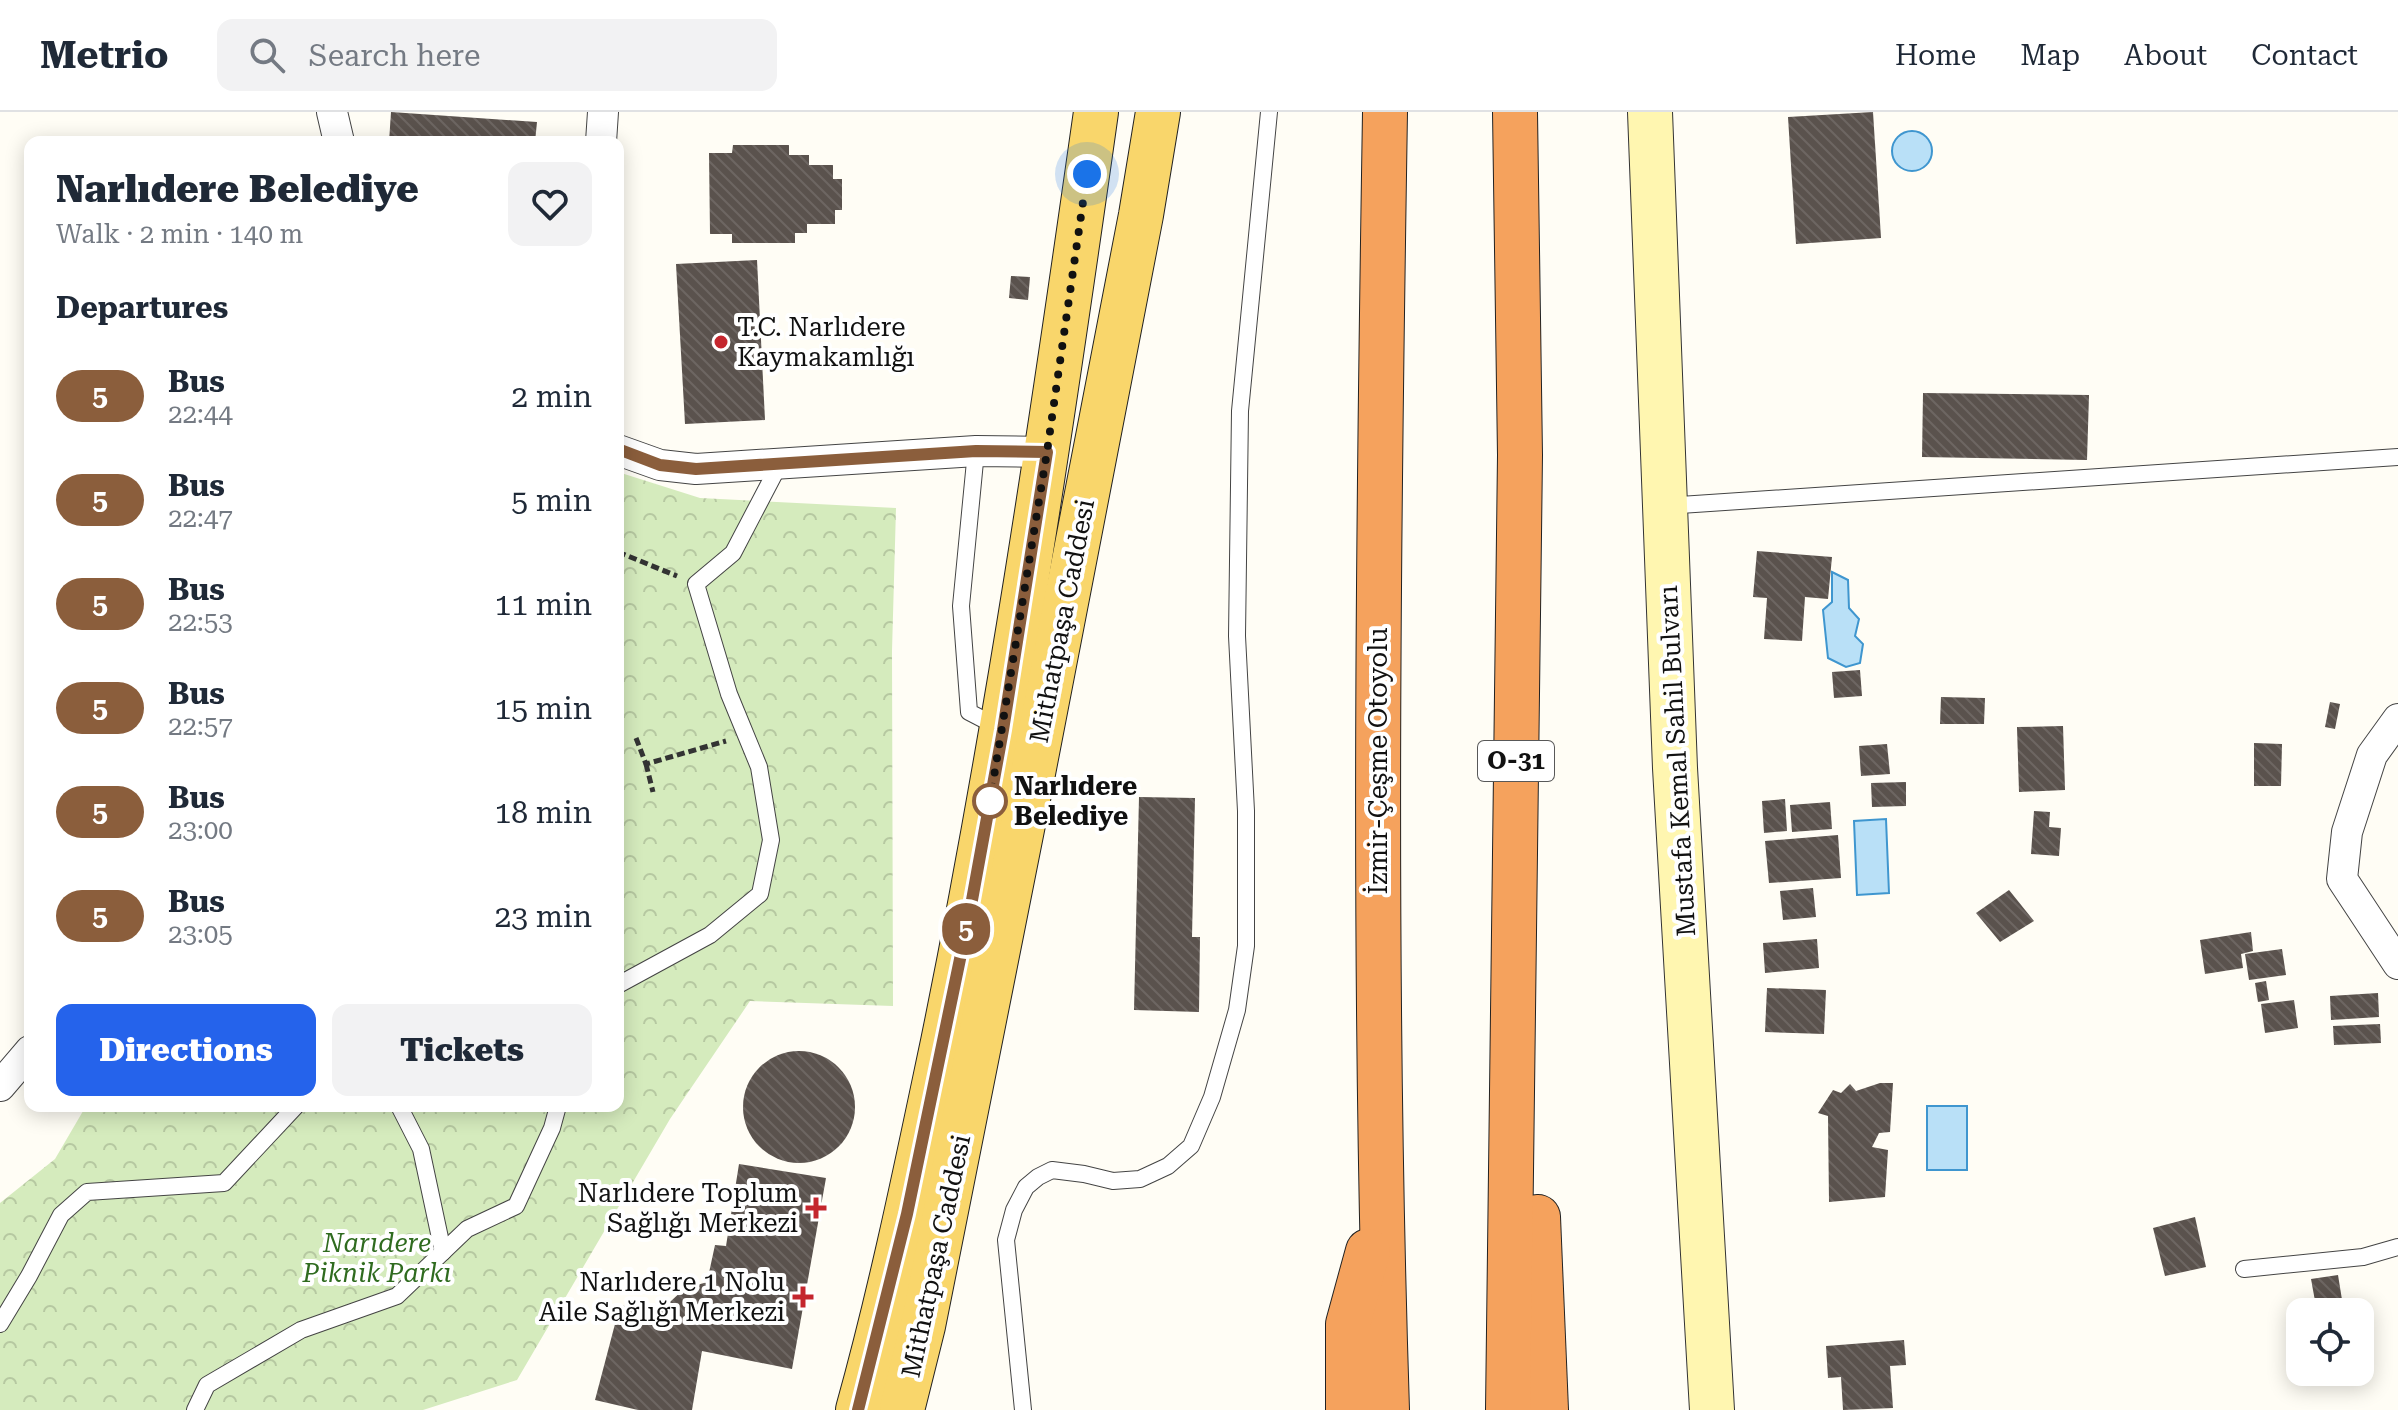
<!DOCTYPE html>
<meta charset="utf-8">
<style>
body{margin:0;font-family:"Roboto Serif",serif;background:#f2f2f3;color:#1f2937;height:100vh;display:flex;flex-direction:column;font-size:30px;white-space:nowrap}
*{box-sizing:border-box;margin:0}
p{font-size:26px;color:#747a83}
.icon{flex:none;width:44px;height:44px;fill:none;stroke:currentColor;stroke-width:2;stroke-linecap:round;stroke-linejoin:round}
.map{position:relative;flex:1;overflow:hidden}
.drawer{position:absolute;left:24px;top:24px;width:600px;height:976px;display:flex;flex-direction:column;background:#fff;border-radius:16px;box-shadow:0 4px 20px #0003}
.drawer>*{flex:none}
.badge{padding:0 16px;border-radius:26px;font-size:28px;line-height:52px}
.controls{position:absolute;left:2286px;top:1186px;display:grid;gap:16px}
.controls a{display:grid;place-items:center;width:88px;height:88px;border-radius:16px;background:#fff;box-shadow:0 4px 20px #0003;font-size:40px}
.you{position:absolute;width:40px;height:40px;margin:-20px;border:6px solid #fff;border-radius:50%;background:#1a73e8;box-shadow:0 0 0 12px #1a73e833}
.map>.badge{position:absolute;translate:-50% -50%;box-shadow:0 0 0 4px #fff}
h2{padding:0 32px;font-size:30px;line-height:72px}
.round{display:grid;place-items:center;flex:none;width:84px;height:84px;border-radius:16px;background:#f2f2f3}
.summary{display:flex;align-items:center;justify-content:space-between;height:136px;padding:0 32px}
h1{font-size:38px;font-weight:800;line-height:60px}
.action{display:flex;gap:16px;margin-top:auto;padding:16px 32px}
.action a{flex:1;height:92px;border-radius:16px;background:#2563eb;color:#fff;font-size:32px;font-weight:800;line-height:92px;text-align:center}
.action a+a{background:#f2f2f3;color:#1f2937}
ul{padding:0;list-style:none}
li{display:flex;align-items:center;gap:24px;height:104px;padding:0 32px}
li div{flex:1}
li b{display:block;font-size:30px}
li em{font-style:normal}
li .badge{min-width:88px;font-weight:700;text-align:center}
header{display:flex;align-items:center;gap:48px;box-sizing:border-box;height:112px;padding:0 40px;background:#fff;border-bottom:2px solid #e0e1e3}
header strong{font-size:38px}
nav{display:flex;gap:44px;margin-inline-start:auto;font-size:28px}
.search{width:560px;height:72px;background:#f2f2f3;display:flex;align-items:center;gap:20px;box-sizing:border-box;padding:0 28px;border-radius:16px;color:#747a83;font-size:30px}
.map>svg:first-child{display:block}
.park{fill:url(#park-crowns)}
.water{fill:#b9e0f7;stroke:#3f96cf;stroke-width:2}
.building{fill:url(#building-back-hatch)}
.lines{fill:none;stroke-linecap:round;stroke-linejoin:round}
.service-casing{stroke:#444;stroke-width:18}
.minor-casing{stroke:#444;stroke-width:32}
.secondary-casing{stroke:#333;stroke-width:46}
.primary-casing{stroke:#222;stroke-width:46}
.motorway-casing{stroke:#222;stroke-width:46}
.path{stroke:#333;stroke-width:5;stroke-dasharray:8 4;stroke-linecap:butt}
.service{stroke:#fff;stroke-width:16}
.minor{stroke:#fff;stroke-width:30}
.secondary{stroke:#fff6b0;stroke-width:44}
.primary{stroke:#f9d66b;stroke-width:44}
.motorway{stroke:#f5a25d;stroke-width:44}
.line-casing{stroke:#fff;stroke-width:18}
.line{stroke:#8b5e3c;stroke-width:12}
.walk{stroke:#111;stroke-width:8;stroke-dasharray:0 14.4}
.poi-dot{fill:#c4262e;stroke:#fff;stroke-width:3}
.stop-dot{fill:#fff;stroke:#8b5e3c;stroke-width:4}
.labels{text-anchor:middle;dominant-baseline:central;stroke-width:8;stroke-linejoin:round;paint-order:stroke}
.shield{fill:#fff;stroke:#585858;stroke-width:2}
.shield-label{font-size:24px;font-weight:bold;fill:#111}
.poi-label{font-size:26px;fill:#111;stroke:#fff;text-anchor:end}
.street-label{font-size:26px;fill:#111;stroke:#fff}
.stop-label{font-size:26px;font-weight:bold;fill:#111;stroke:#fff;text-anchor:start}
.park-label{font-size:26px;font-style:italic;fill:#2f6b1f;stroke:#fff}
</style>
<header>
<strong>Metrio</strong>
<div class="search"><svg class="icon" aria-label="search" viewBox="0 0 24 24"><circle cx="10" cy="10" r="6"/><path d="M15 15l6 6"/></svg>Search here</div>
<nav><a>Home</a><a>Map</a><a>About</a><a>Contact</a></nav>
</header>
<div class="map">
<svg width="2398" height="1298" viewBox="0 0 2398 1298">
<defs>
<pattern id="park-crowns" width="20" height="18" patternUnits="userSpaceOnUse" patternTransform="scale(2)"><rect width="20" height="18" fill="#d5ebbd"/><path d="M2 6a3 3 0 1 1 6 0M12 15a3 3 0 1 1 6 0" fill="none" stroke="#b6c8a1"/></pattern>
<pattern id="building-back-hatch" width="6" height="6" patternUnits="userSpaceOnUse" patternTransform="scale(2)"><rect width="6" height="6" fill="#5a524d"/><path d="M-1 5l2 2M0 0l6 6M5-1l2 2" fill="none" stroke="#6d6662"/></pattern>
</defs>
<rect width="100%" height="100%" fill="#fffdf5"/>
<polygon class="park" points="618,360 700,386 896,396 892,539 893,894 750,889 670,1007 517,1268 423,1298 0,1298 0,1091 55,1047 86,994 618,994"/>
<g class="water">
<circle cx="1912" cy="39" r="20"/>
<polygon points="1832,460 1848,468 1849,496 1859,507 1855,524 1863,532 1860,551 1846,555 1828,546 1823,498 1832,490"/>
<polygon points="1886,707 1889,781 1857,783 1854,709"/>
<rect x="1927" y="994" width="40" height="64"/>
</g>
<g class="building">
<polygon points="391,0 537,10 535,30 389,30"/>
<polygon points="1873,0 1881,126 1796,132 1788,5"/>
<polygon points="733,33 789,33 789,43 809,43 809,53 833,53 833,67 842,67 842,98 835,98 835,112 807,112 807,121 795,121 795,131 732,131 732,122 710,122 709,41 732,41"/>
<polygon points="757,148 765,308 685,312 676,152"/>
<polygon points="1011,164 1030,165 1028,188 1009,186"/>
<polygon points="1923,281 2089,283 2087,348 1922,345"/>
<polygon points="1757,439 1832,445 1828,487 1805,485 1802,529 1764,527 1767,486 1753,485"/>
<polygon points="1860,558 1862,584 1834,586 1832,560"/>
<polygon points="1941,585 1985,586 1984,612 1940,612"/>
<polygon points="2330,590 2340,592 2335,617 2325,615"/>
<polygon points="2063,614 2065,678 2019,680 2017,615"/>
<polygon points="2254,631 2282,632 2281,674 2254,674"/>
<polygon points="1887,632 1890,662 1861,664 1859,634"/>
<polygon points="1906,670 1906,694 1872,695 1871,671"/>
<polygon points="1139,685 1195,686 1192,825 1200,825 1199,900 1134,898"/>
<polygon points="1785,687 1787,719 1764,721 1762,689"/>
<polygon points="1830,690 1832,717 1792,720 1790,693"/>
<polygon points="2034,699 2050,700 2049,715 2061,716 2059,744 2031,742"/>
<polygon points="1838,723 1841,766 1769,771 1765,729"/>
<polygon points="1813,776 1816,805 1783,808 1780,779"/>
<polygon points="2009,778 2034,809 2000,830 1976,801"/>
<polygon points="2251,820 2253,839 2241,842 2243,856 2205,862 2200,828"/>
<polygon points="1817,827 1819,856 1765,861 1763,831"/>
<polygon points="2282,837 2286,863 2249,868 2245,842"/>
<polygon points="2266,869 2269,888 2258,890 2255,871"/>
<polygon points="1767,876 1826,878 1824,922 1765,920"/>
<polygon points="2378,881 2379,905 2331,908 2330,884"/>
<polygon points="2294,888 2298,916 2265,921 2261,892"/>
<polygon points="2380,912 2381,931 2334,933 2333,914"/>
<circle cx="799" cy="995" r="56"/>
<polygon points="1880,971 1893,971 1890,1020 1879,1021 1872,1035 1888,1038 1885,1085 1829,1090 1828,1004 1818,1001 1833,978 1841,981 1850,972 1856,979"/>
<polygon points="739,1052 826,1066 792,1257 702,1239 692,1298 638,1298 595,1288 620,1193 658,1201 684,1177 707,1170 715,1133 726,1134"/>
<polygon points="2195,1105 2206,1155 2165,1164 2153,1116"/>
<polygon points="2338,1163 2344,1200 2317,1200 2311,1167"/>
<polygon points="1904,1228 1906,1253 1890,1254 1893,1296 1843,1298 1841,1265 1828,1266 1826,1234"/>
</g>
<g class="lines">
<defs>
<g id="service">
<polyline points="976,339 961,494 969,600 998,615"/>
<polyline points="1665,394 2398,345"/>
<polyline points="618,873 710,823 760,782 771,728 759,655 729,582 696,472 733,441 779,353"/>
<polyline points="399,994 421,1037 443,1140"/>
<polyline points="2244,1157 2363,1145 2398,1135"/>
<polyline points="0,1212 29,1164 61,1103 87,1080 224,1071 296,994"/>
<polyline points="195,1298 207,1273 301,1218 397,1184 467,1117 516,1094 552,1016 558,994"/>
<polyline points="1023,1298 1006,1128 1014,1098 1026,1075 1038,1065 1052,1058 1084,1062 1113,1069 1140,1067 1168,1054 1191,1034 1212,985 1237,898 1246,834 1246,699 1237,524 1240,299 1269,0"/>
</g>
<g id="minor">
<polyline points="332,0 339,30"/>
<polyline points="601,30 603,0"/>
<polyline points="618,338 660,353 696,357 976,339 1047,340"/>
<polyline points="2398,607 2372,643 2347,720 2342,767 2398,852"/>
<polyline points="0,974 30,939"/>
</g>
<polyline id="secondary" points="1650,0 1675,656 1712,1298"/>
<g id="primary">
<path d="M858,1298c34,-122 59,-245 85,-368 63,-308 109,-619 153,-930"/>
<polyline points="902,1298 923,1214 1027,692 1141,103 1158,0"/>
</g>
<g id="motorway">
<path d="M1385,0c-7,433 -12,865 2,1298"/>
<polyline points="1538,1105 1546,1298"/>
<polyline points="1348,1298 1348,1212 1368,1139"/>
<polyline points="1508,1298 1520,343 1515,0"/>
</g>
</defs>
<use href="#service" class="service-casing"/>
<use href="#minor" class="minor-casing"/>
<use href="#secondary" class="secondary-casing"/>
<use href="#primary" class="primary-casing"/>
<use href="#motorway" class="motorway-casing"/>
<g class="path">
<polyline points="618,440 677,464"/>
<polyline points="636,626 646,652 726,629"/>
<polyline points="646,652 653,680"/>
</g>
<use href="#service" class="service"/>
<use href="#minor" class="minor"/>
<use href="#secondary" class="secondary"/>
<use href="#primary" class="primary"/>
<use href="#motorway" class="motorway"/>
</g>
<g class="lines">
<defs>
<polyline id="line" points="618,337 660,353 696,357 976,339 1047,340 1003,618 970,799 907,1102 858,1298"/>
</defs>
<use href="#line" class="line-casing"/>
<use href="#line" class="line"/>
<polyline class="walk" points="990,689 1047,340 1087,62"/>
</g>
<g class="poi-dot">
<circle cx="721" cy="230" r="8"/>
<path d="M812 1084h8v8h8v8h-8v8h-8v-8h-8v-8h8z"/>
<path d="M799 1173h8v8h8v8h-8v8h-8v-8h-8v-8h8z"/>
</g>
<circle class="stop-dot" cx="990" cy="689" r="16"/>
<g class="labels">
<rect class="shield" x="1478" y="629" width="76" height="40" rx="6"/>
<g class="shield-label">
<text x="1516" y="649">O-31</text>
</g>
<g class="poi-label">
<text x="737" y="215" text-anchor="start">T.C. Narlıdere<tspan x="737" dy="30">Kaymakamlığı</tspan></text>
<text x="798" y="1081">Narlıdere Toplum<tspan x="798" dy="30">Sağlığı Merkezi</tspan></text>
<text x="785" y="1170">Narlıdere 1 Nolu<tspan x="785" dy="30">Aile Sağlığı Merkezi</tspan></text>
</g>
<g class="street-label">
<text transform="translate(1062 509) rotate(-79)">Mithatpaşa Caddesi</text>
<text transform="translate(1378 649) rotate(-90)">İzmir-Çeşme Otoyolu</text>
<text transform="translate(1677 649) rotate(-93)">Mustafa Kemal Sahil Bulvarı</text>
<text transform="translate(936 1144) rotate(-78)">Mithatpaşa Caddesi</text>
</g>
<g class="stop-label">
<text x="1014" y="674">Narlıdere<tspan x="1014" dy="30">Belediye</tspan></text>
</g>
<g class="park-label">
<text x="377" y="1131">Narıdere<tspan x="377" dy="30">Piknik Parkı</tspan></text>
</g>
</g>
</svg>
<div class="controls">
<a><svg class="icon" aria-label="locate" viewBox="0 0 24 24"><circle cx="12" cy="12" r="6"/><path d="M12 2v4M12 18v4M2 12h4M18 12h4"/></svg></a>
</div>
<div class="you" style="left:1087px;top:62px"></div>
<b class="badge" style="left:966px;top:817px;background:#8b5e3c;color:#fff">5</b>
<section class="drawer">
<div class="summary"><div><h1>Narlıdere Belediye</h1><p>Walk · 2 min · 140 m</p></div><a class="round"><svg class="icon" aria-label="heart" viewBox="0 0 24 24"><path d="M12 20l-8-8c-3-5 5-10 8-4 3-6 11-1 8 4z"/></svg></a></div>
<h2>Departures</h2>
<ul>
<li><span class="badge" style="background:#8b5e3c;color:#fff">5</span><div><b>Bus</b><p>22:44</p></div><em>2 min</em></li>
<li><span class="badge" style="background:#8b5e3c;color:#fff">5</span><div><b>Bus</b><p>22:47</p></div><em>5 min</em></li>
<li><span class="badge" style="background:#8b5e3c;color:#fff">5</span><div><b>Bus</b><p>22:53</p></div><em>11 min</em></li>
<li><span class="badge" style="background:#8b5e3c;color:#fff">5</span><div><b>Bus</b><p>22:57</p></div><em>15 min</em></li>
<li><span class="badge" style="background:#8b5e3c;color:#fff">5</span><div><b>Bus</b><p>23:00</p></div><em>18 min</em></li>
<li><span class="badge" style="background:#8b5e3c;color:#fff">5</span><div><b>Bus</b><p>23:05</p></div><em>23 min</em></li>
</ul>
<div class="action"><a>Directions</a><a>Tickets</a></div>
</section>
</div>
